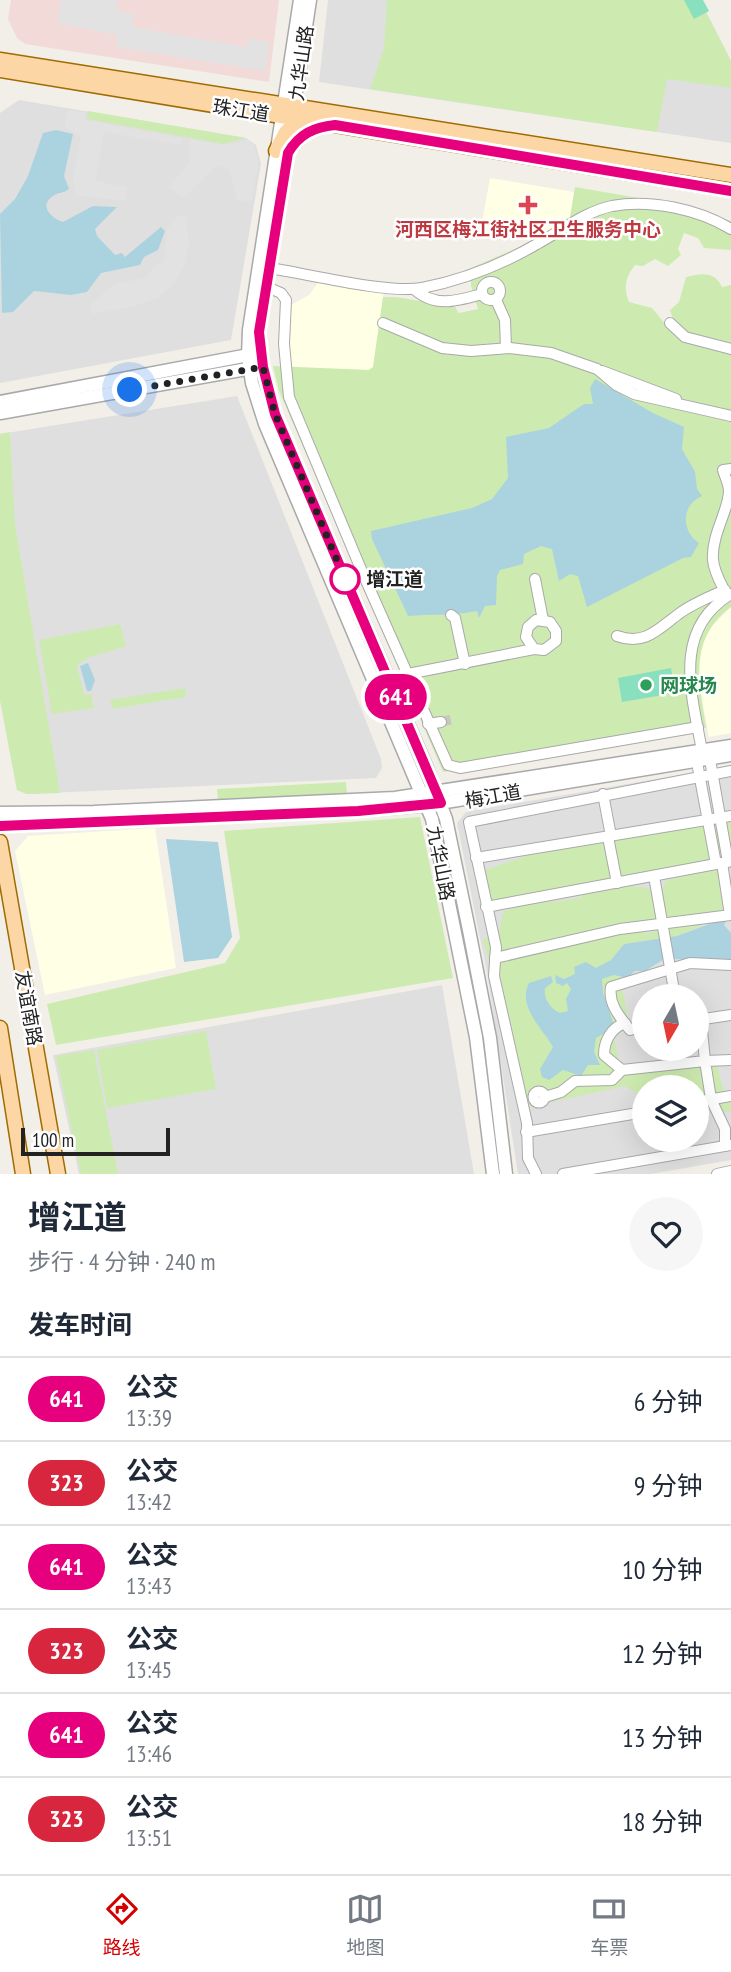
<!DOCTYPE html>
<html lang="zh">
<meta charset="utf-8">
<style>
body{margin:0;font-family:"PT Sans Narrow","Noto Sans SC",sans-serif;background:#f6f6f7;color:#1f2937;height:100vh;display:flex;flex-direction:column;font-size:26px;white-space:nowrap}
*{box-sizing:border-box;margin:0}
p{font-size:23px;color:#747a83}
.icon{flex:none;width:38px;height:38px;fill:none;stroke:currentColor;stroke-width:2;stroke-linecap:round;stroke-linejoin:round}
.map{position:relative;height:1174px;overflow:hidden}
.panel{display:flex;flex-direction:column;background:#fff;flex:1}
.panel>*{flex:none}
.badge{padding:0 14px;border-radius:23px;font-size:24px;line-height:46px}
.needle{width:46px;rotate:189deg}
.controls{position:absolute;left:632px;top:984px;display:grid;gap:14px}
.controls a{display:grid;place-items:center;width:77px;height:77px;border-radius:50%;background:#fff;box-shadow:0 7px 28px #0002;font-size:35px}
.scale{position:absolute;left:21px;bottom:18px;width:149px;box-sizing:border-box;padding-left:7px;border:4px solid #222;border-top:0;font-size:19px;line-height:24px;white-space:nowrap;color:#222;-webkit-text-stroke:5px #fff;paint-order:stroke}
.you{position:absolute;width:35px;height:35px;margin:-18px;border:5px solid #fff;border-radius:50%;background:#1a73e8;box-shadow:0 0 0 10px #1a73e833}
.map>.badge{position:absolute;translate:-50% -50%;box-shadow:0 0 0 4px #fff}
h2{padding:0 28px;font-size:26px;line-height:63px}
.round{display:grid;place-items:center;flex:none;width:74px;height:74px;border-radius:37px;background:#f6f6f7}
.head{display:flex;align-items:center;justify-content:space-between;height:119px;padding:0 28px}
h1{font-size:33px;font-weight:700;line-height:52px}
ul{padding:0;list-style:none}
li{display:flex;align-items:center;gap:21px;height:84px;padding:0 28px;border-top:2px solid #e0e1e3}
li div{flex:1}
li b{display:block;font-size:26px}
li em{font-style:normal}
li .badge{min-width:77px;font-weight:700;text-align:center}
.menu{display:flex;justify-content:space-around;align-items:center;height:98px;border-top:2px solid #e0e1e3;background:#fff;font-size:19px;color:#747a83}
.menu a{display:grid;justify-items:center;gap:4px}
.menu .active{color:#d40000}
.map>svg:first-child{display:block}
.residential{fill:#e0dfdf;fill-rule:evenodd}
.commercial{fill:#f2dad9}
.education{fill:#ffffe5}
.grass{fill:#cdebb0}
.pitch{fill:#88e0be}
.parking{fill:#e2e2e2}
.water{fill:#aad3df}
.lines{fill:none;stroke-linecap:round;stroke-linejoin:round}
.minor-tunnel{stroke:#c8c6c1;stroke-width:10;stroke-dasharray:10 5;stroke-linecap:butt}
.minor-casing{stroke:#a9a9a9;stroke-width:12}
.tertiary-casing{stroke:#a9a9a9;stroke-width:15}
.primary-casing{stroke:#a06b00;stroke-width:17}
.minor{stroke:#fff;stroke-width:10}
.tertiary{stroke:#fff;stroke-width:12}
.primary{stroke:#fcd6a4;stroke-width:14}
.line-casing{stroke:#fff;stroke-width:16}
.line{stroke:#e6007e;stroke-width:10}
.walk{stroke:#222;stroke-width:7;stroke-dasharray:0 12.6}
.health-dot{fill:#e0444e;stroke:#fff;stroke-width:2.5}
.stop-dot{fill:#fff;stroke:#e6007e;stroke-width:3.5}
.leisure-dot{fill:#2e9e5b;stroke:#fff;stroke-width:2.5}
.labels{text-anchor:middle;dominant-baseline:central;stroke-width:5;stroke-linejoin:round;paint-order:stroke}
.street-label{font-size:19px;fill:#222;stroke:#fff}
.health-label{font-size:19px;font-weight:bold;fill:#be3a42;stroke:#fff}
.stop-label{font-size:19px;font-weight:bold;fill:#222;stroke:#fff;text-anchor:start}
.leisure-label{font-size:19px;font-weight:bold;fill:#27864d;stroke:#fff;text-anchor:start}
</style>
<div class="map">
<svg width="731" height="1174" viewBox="0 0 731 1174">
<rect width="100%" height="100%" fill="#f2efe9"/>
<g class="residential">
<polygon points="328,0 700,0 731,61 731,143 319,82"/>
<polygon points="19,100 246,138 256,145 261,164 231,340 0,383 0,113"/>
<polygon points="237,396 381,759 382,768 376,778 27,794 17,790 0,700 0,434"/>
<path d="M731,766v394l-80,14h-133l-31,-201 -30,-150 9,-11zM644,996h52v52h-52zM644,1087h52v52h-52z"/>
<polygon points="442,985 474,1174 79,1174 53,1055"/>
</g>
<polygon class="commercial" points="11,0 279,0 269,82 25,44 17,38 8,19"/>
<g class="education">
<polygon points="490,178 574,192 570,218 533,241 480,233"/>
<polygon points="319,281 384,291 373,367 369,370 289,368 287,350 291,305 309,295"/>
<polygon points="731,607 731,733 709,737 697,672 699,654 707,631"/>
<polygon points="155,828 176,968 45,995 15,851 28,836"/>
</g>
<g class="grass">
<polygon points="387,0 700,0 731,61 731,88 667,79 657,132 370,89 384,48"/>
<polygon points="88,111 246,138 223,144 87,119"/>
<path d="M575,187l116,20 40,14v29l-27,-2 -6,-10 -14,-5 -6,16 3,6 -13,11 -13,-7 -12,7 -8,-1c-9,11 -12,23 -6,37l23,6 21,25 1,-11 -4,-12 9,-8 7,-25c15,-3 28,-7 36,10l9,-2v322c-43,32 -32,75 -25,121l-263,44 -164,-381 -6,-25 96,4 4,-3 10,-70c25,-1 47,8 72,10l4,6 19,-4 -7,-23v-18l62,-27 37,-23z"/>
<polygon points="10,432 15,524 60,793 27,794 17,790 0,700 0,434"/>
<polygon points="120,624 126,646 90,657 77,665 84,695 91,694 94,708 52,714 39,640"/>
<polygon points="185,688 186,697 112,709 110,700"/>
<polygon points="346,782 347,794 218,801 217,789"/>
<polygon points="420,817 453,978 56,1045 47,1004 225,963 240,938 224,831"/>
<polygon points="731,820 731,864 490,902 485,870 532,854"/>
<path d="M720,867l7,45 -40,5 -140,33 96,-20 4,4 19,-8 37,-1 -26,11 -53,8 -8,9 13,72 -15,13 8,37 74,-13 21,4 7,26 7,1v19h-7l-6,-10 -12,-1 -9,8 -1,-22h-52v11l-19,-12 -97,21c-9,-48 -20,-94 -30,-141l5,-8 -14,3 -6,-21 7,-4 8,2 5,-26c24,-12 53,-8 79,-15l1,-5c22,-5 59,-11 79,2l3,-13z"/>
<polygon points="206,1031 216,1089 107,1108 97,1050"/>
<polygon points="94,1050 118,1174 81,1174 56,1056"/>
</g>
<g class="pitch">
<polygon points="684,0 703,0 709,11 694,19"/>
<polygon points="671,668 675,693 622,702 618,678"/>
</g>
<g class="parking">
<polygon points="61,0 118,0 117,11 133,14 132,27 246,47 248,39 270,42 265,71 117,47 117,35 58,23"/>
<polygon points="67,110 86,113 85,120 182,138 181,145 104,132 95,181 127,187 125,201 76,195 73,179 81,136 65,128"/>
<polygon points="189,139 225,145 246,140 254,144 258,163 252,202 237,200 229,169 217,166 184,198 168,187 190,162"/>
<polygon points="186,214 189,245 185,263 175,283 158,298 135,306 92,314 90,305 115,284 146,278 153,267 165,260 167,228 177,217"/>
</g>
<g class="water">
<path d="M56,130l17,4 -9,42 5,13c-6,5 -11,3 -16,7 -15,10 -1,23 10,26l30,-16 24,1 -22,22 2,7 18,19 7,-2 3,4 36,-30 4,4 -7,19 -14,7 -4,8 -39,8 -14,19 -16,3 -37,-4 -21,21 -11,1 -2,-99 15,-15 13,-23 15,-43z"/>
<path d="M595,379l58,34 31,14 -2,22 13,23 2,17 5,7c-21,9 -21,35 -3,47l-8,14 -8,1 -96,49 -9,-31 -8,-2 -11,7 -7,-32 -11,-3 -17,8 -1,10 -23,6 -3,6 -1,29 -11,1 -6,12 -2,-7c-22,5 -45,3 -69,5l-36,-77 -1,-8 101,-23 20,-9 16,-21 -2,-41 43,-9 35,-24h9l-3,-16z"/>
<polygon points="88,663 95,680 91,691 87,691 80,666"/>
<polygon points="166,839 218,842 232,937 218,958 184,962"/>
<path d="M728,917l-4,8 7,8v31l-65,-6 -21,13h-10l-8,7 -13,-3 -12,4 1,14 10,29 -4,9 -13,7 -2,14 6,13h-12l-7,11 -18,-6 -14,10 -7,-3 -2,-8 13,-22c-11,-19 -36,-41 -24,-64l22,-7 2,6 -8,6c-2,11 6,21 15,25l8,-2 -2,-12 5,-10 -4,-6 -4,3 -7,-3 -1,-8 9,4 11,-5 -1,-7 12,-5 10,6 15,-8 13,-16 53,-8z"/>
</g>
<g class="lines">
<polyline class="minor-tunnel" points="441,722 454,719"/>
<defs>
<g id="minor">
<path d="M270,268c38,6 118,26 152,20 41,-8 79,-23 115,-44 24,-13 47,-32 75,-38 38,-7 86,3 119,23"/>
<circle cx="491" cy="291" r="9"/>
<polyline points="267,287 281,293 286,300 284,344 289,397 363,574 448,765 460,768 698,727"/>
<path d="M414,289c21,19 43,12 68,5"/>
<polyline points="496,300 505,320 506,348"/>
<polyline points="383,323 442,348 471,351 510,348 551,353 597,369 616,385 634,394 731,416"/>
<polyline points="670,323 685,337 731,349"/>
<polyline points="602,371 676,399"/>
<polyline points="535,579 543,620"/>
<path d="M727,596c-5,-11 -13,-23 -14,-36 -2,-25 16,-50 16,-69 0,-7 -4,-14 -6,-21l8,-1"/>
<polyline points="451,615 455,618 465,664"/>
<path d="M617,636c28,10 41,-7 63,-23 14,-10 29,-16 45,-23"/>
<polyline points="408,674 534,649 544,650 556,641 556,631 550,622 536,620 528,627 526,637 534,649"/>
<polyline points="428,724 441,722"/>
<path d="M702,751c-10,-56 -31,-121 29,-157"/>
<polyline points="709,754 728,862 722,863"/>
<polyline points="696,757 716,864 722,863 730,915"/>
<polyline points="603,794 611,836"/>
<polyline points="608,837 617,883"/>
<polyline points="476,858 731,816"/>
<polyline points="654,876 675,996"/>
<polyline points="486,907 716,864"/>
<polyline points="495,958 620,929 731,915"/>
<polyline points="697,1020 731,1015"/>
<path d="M625,1023c-14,5 -21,18 -21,32l18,15 83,-9 -4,-41"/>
<path d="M644,1026l-14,4c-10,-13 -22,-26 -19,-43l79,-24 41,2"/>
<circle cx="539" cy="1097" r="5.5"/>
<polyline points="545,1097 561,1092 575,1081 612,1080 622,1070"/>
<polyline points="696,1102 731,1096"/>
<polyline points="526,1132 644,1112"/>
<polyline points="725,1146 725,1129 711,1099 705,1061 731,1060"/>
<polyline points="536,1174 528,1158 527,1123 494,976 496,947 469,822 731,771"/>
<polyline points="563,1174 731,1145"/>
<polyline points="717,1174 731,1171"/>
</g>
<g id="tertiary">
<polyline points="300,0 249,330 248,356 252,383 265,424 432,819 476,1037 493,1174"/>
<polyline points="310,0 259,333 263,367 275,414 427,768 446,819 469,930 490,1038 506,1174"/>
<polyline points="290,150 303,134 329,125"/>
<polyline points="0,402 254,354"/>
<polyline points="0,413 258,367"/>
<polyline points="0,813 94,812 395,798 731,746"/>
<polyline points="0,826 358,811 428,805 731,755"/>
</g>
<g id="primary">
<polyline points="0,60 731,175"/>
<polyline points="0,70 731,190"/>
<polyline points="276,151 286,132 303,117"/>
<polyline points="0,842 58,1174"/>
<polyline points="0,1028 23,1174"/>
</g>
</defs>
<use href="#minor" class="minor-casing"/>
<use href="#tertiary" class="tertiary-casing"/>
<use href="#primary" class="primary-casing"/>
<use href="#minor" class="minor"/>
<use href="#tertiary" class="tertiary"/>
<use href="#primary" class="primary"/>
</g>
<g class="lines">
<defs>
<path id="line" d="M0,826l358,-15 83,-8 -166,-389 -12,-47 -4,-35 29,-179c11,-19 26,-26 47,-28l396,66"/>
</defs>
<use href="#line" class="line-casing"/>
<use href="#line" class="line"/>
<polyline class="walk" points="130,390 263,367 275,414 345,579"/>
</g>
<path class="health-dot" d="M524.5 194.5h7v7h7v7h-7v7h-7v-7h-7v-7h7z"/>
<circle class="stop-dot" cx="345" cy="579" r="14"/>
<circle class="leisure-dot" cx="646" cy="685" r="7"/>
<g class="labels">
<g class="street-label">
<text transform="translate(301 63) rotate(-82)">九华山路</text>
<text transform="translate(241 110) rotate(9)">珠江道</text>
<text transform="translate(493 796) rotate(-10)">梅江道</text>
<text transform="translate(441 863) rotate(79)">九华山路</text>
<text transform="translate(29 1008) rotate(80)">友谊南路</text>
</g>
<g class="health-label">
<text x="528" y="229">河西区梅江街社区卫生服务中心</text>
</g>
<g class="stop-label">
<text x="366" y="579">增江道</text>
</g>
<g class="leisure-label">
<text x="660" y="685">网球场</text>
</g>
</g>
</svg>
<div class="controls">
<a><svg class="needle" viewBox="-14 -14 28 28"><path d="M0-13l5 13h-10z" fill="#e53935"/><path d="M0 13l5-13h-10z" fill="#747a83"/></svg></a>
<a><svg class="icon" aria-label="layers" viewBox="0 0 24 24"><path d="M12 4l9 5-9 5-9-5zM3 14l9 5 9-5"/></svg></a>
</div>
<div class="scale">100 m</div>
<div class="you" style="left:130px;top:390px"></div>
<b class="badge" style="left:396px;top:697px;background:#e6007e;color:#fff">641</b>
</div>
<section class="panel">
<div class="head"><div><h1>增江道</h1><p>步行 · 4 分钟 · 240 m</p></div><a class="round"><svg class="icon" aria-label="heart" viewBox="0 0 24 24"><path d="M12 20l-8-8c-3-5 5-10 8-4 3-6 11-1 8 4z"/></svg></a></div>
<h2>发车时间</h2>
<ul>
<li><span class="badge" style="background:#e6007e;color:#fff">641</span><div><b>公交</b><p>13:39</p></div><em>6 分钟</em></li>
<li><span class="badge" style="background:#d7263d;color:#fff">323</span><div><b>公交</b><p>13:42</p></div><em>9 分钟</em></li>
<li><span class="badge" style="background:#e6007e;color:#fff">641</span><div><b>公交</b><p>13:43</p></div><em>10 分钟</em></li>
<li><span class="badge" style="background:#d7263d;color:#fff">323</span><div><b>公交</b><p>13:45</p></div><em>12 分钟</em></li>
<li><span class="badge" style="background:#e6007e;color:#fff">641</span><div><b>公交</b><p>13:46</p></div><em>13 分钟</em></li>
<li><span class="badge" style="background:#d7263d;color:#fff">323</span><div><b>公交</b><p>13:51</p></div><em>18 分钟</em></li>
</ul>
</section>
<nav class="menu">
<a class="active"><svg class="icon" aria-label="directions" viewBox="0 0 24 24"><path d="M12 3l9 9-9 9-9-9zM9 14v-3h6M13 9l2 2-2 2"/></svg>路线</a>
<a><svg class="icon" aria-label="map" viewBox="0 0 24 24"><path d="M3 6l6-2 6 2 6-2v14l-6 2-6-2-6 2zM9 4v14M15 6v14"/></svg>地图</a>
<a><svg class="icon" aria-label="tickets" viewBox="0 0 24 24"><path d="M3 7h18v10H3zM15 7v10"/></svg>车票</a>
</nav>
